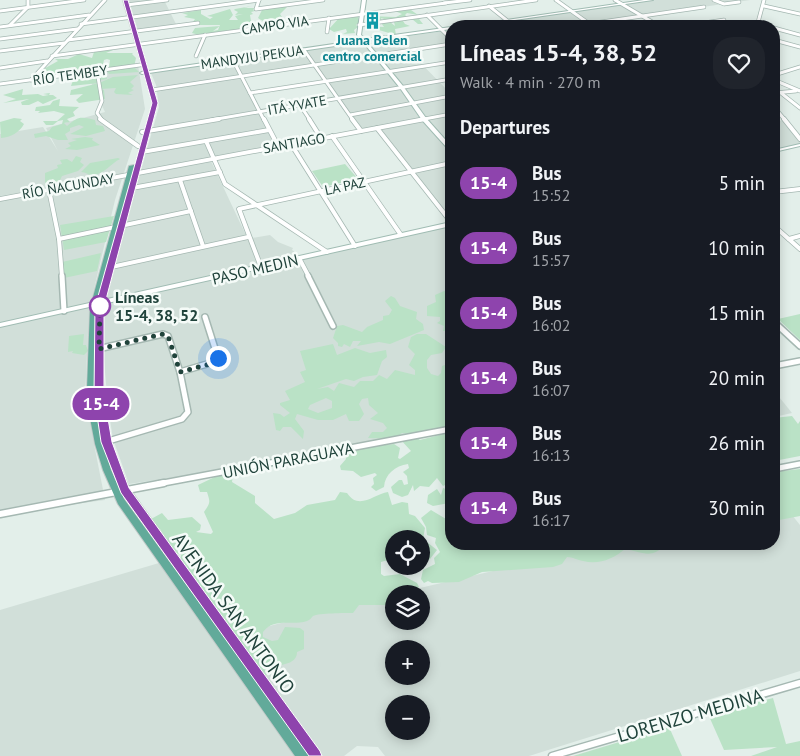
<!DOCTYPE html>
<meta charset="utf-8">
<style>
body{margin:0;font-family:"PT Sans",sans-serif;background:#20242c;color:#f1f3f6;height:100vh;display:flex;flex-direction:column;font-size:19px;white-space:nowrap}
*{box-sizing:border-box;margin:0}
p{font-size:16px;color:#9ea1a6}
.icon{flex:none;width:28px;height:28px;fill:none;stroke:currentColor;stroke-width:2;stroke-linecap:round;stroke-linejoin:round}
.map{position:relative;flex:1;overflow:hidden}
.details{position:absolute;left:445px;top:20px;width:335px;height:530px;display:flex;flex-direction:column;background:#171b24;border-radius:20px;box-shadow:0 2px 12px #0003}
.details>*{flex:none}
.badge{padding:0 10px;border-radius:16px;font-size:18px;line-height:32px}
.tools{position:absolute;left:385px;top:530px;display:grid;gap:10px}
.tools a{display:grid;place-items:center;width:45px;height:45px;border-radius:50%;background:#171b24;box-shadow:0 2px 12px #0003;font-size:25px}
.you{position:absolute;width:25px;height:25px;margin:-12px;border:4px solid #fff;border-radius:50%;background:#1a73e8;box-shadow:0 0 0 8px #1a73e833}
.map>.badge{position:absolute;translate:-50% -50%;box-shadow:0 0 0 2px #fff}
h2{padding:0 15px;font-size:19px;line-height:45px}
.round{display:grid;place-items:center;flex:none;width:52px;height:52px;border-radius:20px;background:#20242c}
.overview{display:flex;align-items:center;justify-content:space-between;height:85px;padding:0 15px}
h1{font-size:24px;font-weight:700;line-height:38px}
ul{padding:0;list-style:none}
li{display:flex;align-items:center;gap:15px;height:65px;padding:0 15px}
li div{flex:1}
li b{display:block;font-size:19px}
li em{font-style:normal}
li .badge{min-width:55px;font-weight:700;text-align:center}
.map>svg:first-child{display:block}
.built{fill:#d1dfd9;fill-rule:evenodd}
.green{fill:#bae2c6;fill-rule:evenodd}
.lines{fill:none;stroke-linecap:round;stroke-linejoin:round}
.street-far3-casing{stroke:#a5b8b2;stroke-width:4.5}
.street-far2-casing{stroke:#a5b8b2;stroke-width:5.5}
.street-far1-casing{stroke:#a5b8b2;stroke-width:8}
.street-casing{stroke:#a5b8b2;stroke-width:9}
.secondary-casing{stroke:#a0bcb3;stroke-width:2}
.primary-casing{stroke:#c1cac8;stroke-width:2}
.street-far3{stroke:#fff;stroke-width:3}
.street-far2{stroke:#fff;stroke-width:4}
.street-far1{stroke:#fff;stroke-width:5}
.street{stroke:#fff;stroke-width:6}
.secondary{fill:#fff;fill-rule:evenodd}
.primary{fill:#62aa9a;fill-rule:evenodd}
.line{fill:#8e44ad;stroke:#fff}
.walk{stroke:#20433b;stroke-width:5;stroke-dasharray:0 9}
.stop-dot{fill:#fff;stroke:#8e44ad;stroke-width:2.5}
.labels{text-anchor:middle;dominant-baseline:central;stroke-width:5;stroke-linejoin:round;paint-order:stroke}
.far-street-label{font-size:14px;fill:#20433b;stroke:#f5fbf8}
.far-culture-label{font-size:14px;font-weight:bold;fill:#0d838f;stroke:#f5fbf8}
.street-label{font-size:16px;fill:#20433b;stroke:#f5fbf8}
.stop-label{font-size:16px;font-weight:bold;fill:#20433b;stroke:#f5fbf8;text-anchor:start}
.near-street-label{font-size:19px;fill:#20433b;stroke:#f5fbf8}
</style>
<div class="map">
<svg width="800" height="756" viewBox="0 0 800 756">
<rect width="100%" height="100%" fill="#e3efea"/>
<g class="built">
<polygon points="129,0 164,0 177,26 138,31"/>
<polygon points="655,0 750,0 574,26 474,26"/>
<polygon points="451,30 451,45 409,51 451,94 451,222 375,130 362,132 312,65 240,76 278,147 210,159 261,267 451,224 451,429 270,463 129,484 113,439 108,407 103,348 103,304 159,107 156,85 151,73"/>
<polygon points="138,65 145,109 115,200 89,310 85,398 105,500 0,514 0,197 76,183 0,196 0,134 43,127 58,151 46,128 105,112 86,72"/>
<polygon points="784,120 800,142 800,145 774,151 774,122"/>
<polygon points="270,235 278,242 293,248 292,250 301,257 262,264 252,238"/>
<polygon points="774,391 784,403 792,413 774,417"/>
<path d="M784,505l16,20v146l-271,85h-144l-7,-9 -21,-1 -13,10h-28l-82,-121 160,-41v27h27v-27h-27l215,-50h165v-37zM394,649h27v27h-27zM394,704h27v27h-27z"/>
<polygon points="159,563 296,756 0,756 0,610"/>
</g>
<g class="green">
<polygon points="252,6 244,8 254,8 253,10 255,11 251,12 253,14 250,15 251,21 245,28 199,35 192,33 195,28 220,26 213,31 218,30 220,25 196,25 193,22 195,19 184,17 188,15 182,13 201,10 201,14 210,19 213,17 207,16 230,9 233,15 229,20 238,20 235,16 243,14 235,15 238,12 234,10 235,9"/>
<path d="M285,6l2,1 -7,7 2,3c-8,2 -16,8 -24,1l4,-8z"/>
<polygon points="411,10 418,15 407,13 405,15 407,17 425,17 419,19 423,24 418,24 412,19 403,21 405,24 410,26 395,29 396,35 365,26 384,27 381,23 390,22 395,26 394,22 381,18 382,21 366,16 396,17 402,14 395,11"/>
<polygon points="349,16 358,16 358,23 356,25 358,27 354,30 355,33 343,34 347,32 346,29 334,32 329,29 339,18"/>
<polygon points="111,50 113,50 106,53 133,53 132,54 136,58 134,67 139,72 109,74 107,71 115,68 109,67 110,60 107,59 104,60 102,69 89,71 95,67 86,66 78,69 84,71 49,76 47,73 40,75 38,72 58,61 55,59 68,59 79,54 92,58 94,52"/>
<polygon points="105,72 107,79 100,80 99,83 113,77 138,75 130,82 134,86 131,89 134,90 128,93 133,95 116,94 114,92 116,88 100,89 104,90 105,99 79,103 76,100 83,94 70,95 71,90 99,83 71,86 74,77 84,73"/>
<polygon points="23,89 22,95 38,94 43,96 49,95 43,94 50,93 49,95 53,95 57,98 43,104 38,101 29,105 22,105 21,102 29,99 3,103 16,99 3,95"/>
<path d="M60,99l-1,7 20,1 -6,5 2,4 -8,3 3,3 -6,1 3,3c11,-9 12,-10 28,-6l1,5 7,1 2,5 -19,5 -16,-2 14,-7 -5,-2 -9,3v3l-5,3 3,6h-10l-12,-4 -11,2 -1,-4 15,-3 3,-4 10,-3 1,-4 -5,1 -5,4h-7l-3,-4h14l8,-7 -11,-3 -16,2 2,-2h-5l1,-4 14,-2 3,-4z"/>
<path d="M14,118l8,1 -2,2 4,3c-5,9 -13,13 -23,14l-1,-16z"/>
<polygon points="85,137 93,138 92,140 100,145 77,150 65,149 71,146 68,143 77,140 71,139"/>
<polygon points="76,156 82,158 80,162 84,165 78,171 62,176 57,186 45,185 45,173 58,168 57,165 62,164 60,160 67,159 72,162"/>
<path d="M118,158l2,1c-9,4 -17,17 -29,16 -3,0 -5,-3 -10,-3l9,-9z"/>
<polygon points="345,164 358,179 323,187 312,171"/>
<polygon points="114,216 106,242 64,250 60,225"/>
<polygon points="101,253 97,271 64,278 62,262"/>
<polygon points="444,291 450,293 447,298 451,302 451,327 446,331 443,331 444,326 437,323 440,321 440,317 427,316 427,306 436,302 435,295"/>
<polygon points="391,296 395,298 400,306 417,312 416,319 423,324 424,330 390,344 379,342 357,346 361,341 353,341 350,347 344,344 342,347 338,346 338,343 333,338 337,326 343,325 362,332 367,327 383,320 383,316 389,315 392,310 385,301"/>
<polygon points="800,314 800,340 778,319"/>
<polygon points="84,334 83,345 86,345 88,351 84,355 72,353 73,351 68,352 69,336"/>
<path d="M417,334h9l20,13 -4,6 -11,2 -4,5v8l4,6 7,2 3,-3 1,-7 9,-3v38l-6,7 6,5v16l-34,9 3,2 31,-8v50l-8,4 -6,-8 -8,9 -9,-1 -6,5 -1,-6 -5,10 -6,2 -9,-4 -2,-6 8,-7h3l2,5 4,-1 -1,-8 -4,-4 6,-4 -1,-4c-13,2 -23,10 -24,23l-8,4 -5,-4 3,-3 -1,-6 4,-3 -2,-2 -14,4 -8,-6 -12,-1 -1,-4 6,-7 -1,-5 6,-5 43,-5 6,4 -2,10 2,1 11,-8 -10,-11 2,-4 6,-2 -7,-1 -8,6 -26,-1 4,-6h11l4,-4 -4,-5 -13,-4 8,-6 -9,-8 -1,-7 -6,1 -3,5 5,10 -5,7h-10l-3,-7 -13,6h-15l-21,-6 -2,5 9,12 -1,8 -12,-12h-8l-3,4 -4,-1 -3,-17 7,1 4,3 6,-4 -10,-8v-2l10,-3 -5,-9 20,-9 -5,-10 6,-2 -6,-19 33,-7 4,11 18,-7 15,5 16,-3 1,7 -5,4 -5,14 -14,2 -9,4 -8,-2 -29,10 11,-2 6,4 5,-8 15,4 6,-6h13l6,-6 8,4 8,-9 20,5v-5l-6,-5 6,-11 -7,-7 3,-10zM326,398l6,3v7l-14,5 -10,-4 2,-4z"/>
<polygon points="792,416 798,424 800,421 800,456 774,461 774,418"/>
<polygon points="800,469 800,516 774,521 774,472"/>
<path d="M221,474l12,1 -1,7 23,14v7l19,16 21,-6 12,-8 28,-5 5,-8 7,1c12,18 27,1 41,-1l4,13 10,-3 6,1 1,11 6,2 10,12 -2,11 14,11 -7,9 -9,6v-26h-27v22l-6,-1 -7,2v12l3,2 16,-2 17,9 2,4 -10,7h-15v9l-4,2h-31l-6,8c-8,0 -34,0 -40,3 -2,2 -3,4 -6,5 -15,5 -33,-4 -44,11v5l9,4 6,-1 7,-13 15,1 4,3v18l-7,3c0,11 -12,12 -20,14l-4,7 -7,2 -12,-4 -74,-107 1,-9 -7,-3 -14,-23 -7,-3 -2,-7 11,-6 6,7 24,-3 9,8 -1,5 -4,2 15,2 2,-2 -9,-20c7,-10 6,-10 3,-20h-7l-2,-7z"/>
<path d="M443,488l8,3v53h211l1,2c-11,14 -24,5 -38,3 -12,10 -26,16 -42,12 -6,-1 -10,-4 -16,-4l-5,7 -9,3 -71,5 -23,10 -27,1 -4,-2 -4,2 -3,-4 2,-9 12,-6 -1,-6 6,-6 -5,-9 1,-5 -9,-3 -1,-8 -5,-9 10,-8 15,9 -1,-9 4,-7 -16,3 -6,-3 1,-8 9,-6 4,6z"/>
<polygon points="773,698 786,744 800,741 800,756 751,756 777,747 724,750 708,714"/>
<polygon points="669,727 682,756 573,756"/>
</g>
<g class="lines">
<defs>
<g id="street-far3">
<polyline points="259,0 256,9 323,0"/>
<polyline points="556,0 591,25"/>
<polyline points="615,0 659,26"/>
<polyline points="714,0 724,4 739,2"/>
<polyline points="444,3 470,0"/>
<polyline points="126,5 167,0"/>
<polyline points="489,6 514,26"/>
<polyline points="764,6 800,14"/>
<polyline points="0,11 84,0"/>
<polyline points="427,15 451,39"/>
<polyline points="81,24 259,0"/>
<polyline points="10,25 28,7 28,0"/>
<polyline points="359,25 536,0"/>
<polyline points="574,26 704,7"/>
<polyline points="683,26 724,20"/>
<polyline points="757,26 764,0"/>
<polyline points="0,27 89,15"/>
<polyline points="774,28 800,35"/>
<polyline points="327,32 329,18"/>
<polyline points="0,39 77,29"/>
<polyline points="68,40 198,23"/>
<polyline points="774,40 800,47"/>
<polyline points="304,50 353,120"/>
<polyline points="0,51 64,43"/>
<polyline points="52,56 446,3"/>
<polyline points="196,56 205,35"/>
<polyline points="233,60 264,120"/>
<polyline points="0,68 47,61"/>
<polyline points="97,71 102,101 97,113 102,120"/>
<polyline points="774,75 800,67"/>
<polyline points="31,80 105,0"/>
<polyline points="774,80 800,91"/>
<polyline points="0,84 140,65"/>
<polyline points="152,90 451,44"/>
<polyline points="250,93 451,62"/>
<polyline points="774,93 796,91"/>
<polyline points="781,93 800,108"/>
<polyline points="300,105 310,120"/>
<polyline points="774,107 785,120"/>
<polyline points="350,115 451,96"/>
<polyline points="211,120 451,79"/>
<polyline points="419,120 451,114"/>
</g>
<g id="street-far2">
<polyline points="100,119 138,146"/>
<polyline points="264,119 278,146"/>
<polyline points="309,119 321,138"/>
<polyline points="352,119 361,131"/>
<polyline points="784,119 800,139"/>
<polyline points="377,128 451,222"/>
<polyline points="142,132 219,119"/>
<polyline points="332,136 401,235"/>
<polyline points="206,141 225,184 327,252"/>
<polyline points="291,144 355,246"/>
<polyline points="142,152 269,130"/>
<polyline points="180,180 203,246"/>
<polyline points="132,188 220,172"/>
<polyline points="49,190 59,239 62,277"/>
<polyline points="774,192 800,189"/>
<polyline points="0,199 425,119"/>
<polyline points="774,226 800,249"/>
<polyline points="59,239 191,211"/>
<polyline points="789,239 800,236"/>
<polyline points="299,258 309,277"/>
<polyline points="261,267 239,209 451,163"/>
<polyline points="107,268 248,237"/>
</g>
<g id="street-far1">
<polyline points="62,276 64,311"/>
<polyline points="308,276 333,326"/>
<polyline points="774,322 800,346"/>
<polyline points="98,349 163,334 168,336 180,372 188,412 182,419 105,442"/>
<polyline points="774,366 800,361"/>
<polyline points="180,372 217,361 218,358 205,317"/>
<polyline points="774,469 800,464"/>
<polyline points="158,484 451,429"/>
</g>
<g id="street">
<polyline points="0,514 164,483"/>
<polyline points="552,756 800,683"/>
</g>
<g id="secondary">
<polygon points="362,0 366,0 361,35 365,39 451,27 451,29 366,41 403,86 426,118 451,146 451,150 449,150 422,120 400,88 363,42 142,74 140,73 142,72 361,40 357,35"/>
<polygon points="644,0 653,0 473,26 465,26"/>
<polygon points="800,144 800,146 774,152 774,150"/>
<polygon points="451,222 451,226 0,327 0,323"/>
</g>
<path id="primary" d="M123,0h4l30,103 -54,204v70l3,37 4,28 19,46 189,264 2,4h-25l-177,-252 -15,-34 -8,-26 -5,-26 -3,-30 3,-80 39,-142 5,-1 1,1 -34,127 52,-190zM97,307l-2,70 5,52 -5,-41zM105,449l17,43 107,152 -105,-145 -13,-29z"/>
</defs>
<use href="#street-far3" class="street-far3-casing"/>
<use href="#street-far2" class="street-far2-casing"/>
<use href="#street-far1" class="street-far1-casing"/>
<use href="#street" class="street-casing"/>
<use href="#secondary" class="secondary-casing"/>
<use href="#primary" class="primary-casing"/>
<use href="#street-far3" class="street-far3"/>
<use href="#street-far2" class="street-far2"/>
<use href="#street-far1" class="street-far1"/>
<use href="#street" class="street"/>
<use href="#secondary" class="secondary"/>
<use href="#primary" class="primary"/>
</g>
<polygon class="line" points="123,0 128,0 158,103 104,307 104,395 112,442 129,488 320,751 322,756 309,756 121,493 101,442 94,395 95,307 152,103"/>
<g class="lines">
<polyline class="walk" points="100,306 99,349 163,334 168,336 180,372 213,363 218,358"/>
</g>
<defs>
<symbol id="building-bare" viewBox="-9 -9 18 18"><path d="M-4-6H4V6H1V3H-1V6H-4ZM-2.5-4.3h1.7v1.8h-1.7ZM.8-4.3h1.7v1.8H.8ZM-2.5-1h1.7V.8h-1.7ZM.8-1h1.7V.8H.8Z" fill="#0f9aa8" stroke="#f5fbf8" stroke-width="2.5" paint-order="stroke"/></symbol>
</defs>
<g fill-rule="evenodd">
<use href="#building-bare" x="360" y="8" width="25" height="25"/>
</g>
<circle class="stop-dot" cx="100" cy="306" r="10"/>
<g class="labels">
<g class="far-street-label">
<text transform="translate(275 25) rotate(-8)">CAMPO VIA</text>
<text transform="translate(252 57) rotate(-8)">MANDYJU PEKUA</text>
<text transform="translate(70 75) rotate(-8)">RÍO TEMBEY</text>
<text transform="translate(297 105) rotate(-10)">ITÁ YVATE</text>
<text transform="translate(294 143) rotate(-10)">SANTIAGO</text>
<text transform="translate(68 186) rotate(-10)">RÍO ÑACUNDAY</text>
<text transform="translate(345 186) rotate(-12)">LA PAZ</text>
</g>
<g class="far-culture-label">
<text x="372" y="40">Juana Belen<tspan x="372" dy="16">centro comercial</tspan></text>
</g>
<g class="street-label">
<text transform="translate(255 269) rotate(-13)">PASO MEDIN</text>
<text transform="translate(288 460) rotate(-11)">UNIÓN PARAGUAYA</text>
</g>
<g class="stop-label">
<text x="115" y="297">Líneas<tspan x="115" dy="18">15-4, 38, 52</tspan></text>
</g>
<g class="near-street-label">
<text transform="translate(234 613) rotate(54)">AVENIDA SAN ANTONIO</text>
<text transform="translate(690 715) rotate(-16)">LORENZO MEDINA</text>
</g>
</g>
</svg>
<div class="tools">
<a><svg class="icon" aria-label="locate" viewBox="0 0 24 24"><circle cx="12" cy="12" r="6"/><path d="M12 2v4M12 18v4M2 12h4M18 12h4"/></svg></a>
<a><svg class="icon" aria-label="layers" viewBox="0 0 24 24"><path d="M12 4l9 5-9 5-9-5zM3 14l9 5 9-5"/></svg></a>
<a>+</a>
<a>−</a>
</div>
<div class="you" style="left:218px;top:358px"></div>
<b class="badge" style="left:101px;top:404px;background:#8e44ad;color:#fff">15-4</b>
<section class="details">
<div class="overview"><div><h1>Líneas 15-4, 38, 52</h1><p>Walk · 4 min · 270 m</p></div><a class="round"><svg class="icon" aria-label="heart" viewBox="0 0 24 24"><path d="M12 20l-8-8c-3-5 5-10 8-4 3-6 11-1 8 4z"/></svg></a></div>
<h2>Departures</h2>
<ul>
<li><span class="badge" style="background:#8e44ad;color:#fff">15-4</span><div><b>Bus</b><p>15:52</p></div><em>5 min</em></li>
<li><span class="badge" style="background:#8e44ad;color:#fff">15-4</span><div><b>Bus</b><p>15:57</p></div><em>10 min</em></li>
<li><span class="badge" style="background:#8e44ad;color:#fff">15-4</span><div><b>Bus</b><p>16:02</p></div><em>15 min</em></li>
<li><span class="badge" style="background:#8e44ad;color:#fff">15-4</span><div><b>Bus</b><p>16:07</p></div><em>20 min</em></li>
<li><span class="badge" style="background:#8e44ad;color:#fff">15-4</span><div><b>Bus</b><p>16:13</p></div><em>26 min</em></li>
<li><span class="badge" style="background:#8e44ad;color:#fff">15-4</span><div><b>Bus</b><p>16:17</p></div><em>30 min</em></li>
</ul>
</section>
</div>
